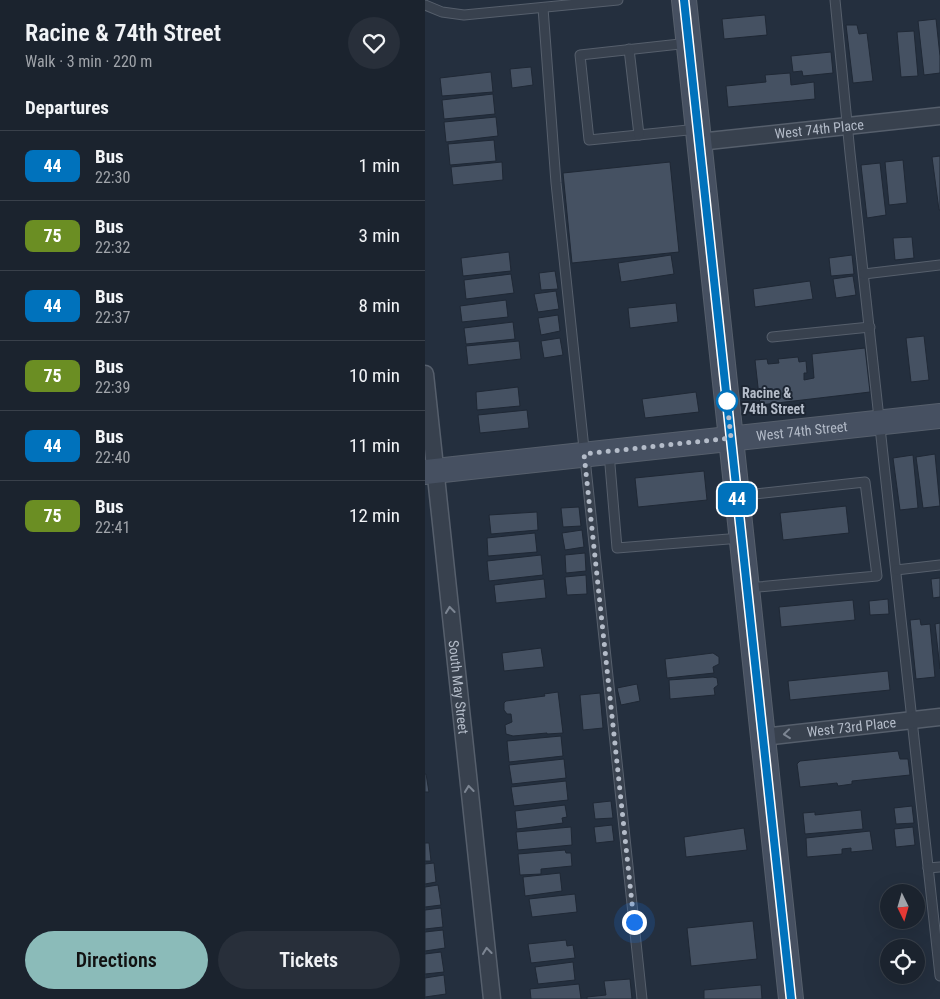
<!DOCTYPE html>
<meta charset="utf-8">
<style>
body{margin:0;font-family:"Roboto Condensed",sans-serif;background:#282f3a;color:#f1f3f6;height:100vh;display:flex;flex-direction:column;font-size:19px;white-space:nowrap}
*{box-sizing:border-box;margin:0}
p{font-size:16px;color:#a0a4aa}
.icon{flex:none;width:28px;height:28px;fill:none;stroke:currentColor;stroke-width:2;stroke-linecap:round;stroke-linejoin:round}
.map{position:relative;flex:1;overflow:hidden}
.details{display:flex;flex-direction:column;background:#1b232e;width:425px}
.details>*{flex:none}
.badge{padding:0 10px;border-radius:8px;font-size:18px;line-height:32px}
.needle{width:32px;rotate:175deg}
.fabs{position:absolute;left:455px;top:884px;display:grid;gap:10px}
.fabs a{display:grid;place-items:center;width:45px;height:45px;border-radius:50%;background:#1b232e;box-shadow:0 5px 20px #0002,0 0 0 1px #39404a;font-size:25px}
.you{position:absolute;width:25px;height:25px;margin:-12px;border:4px solid #fff;border-radius:50%;background:#1a73e8;box-shadow:0 0 0 8px #1a73e833}
.map>.badge{position:absolute;translate:-50% -50%;box-shadow:0 0 0 2px #fff}
h2{padding:0 25px;font-size:19px;line-height:45px}
.round{display:grid;place-items:center;flex:none;width:52px;height:52px;border-radius:26px;background:#282f3a}
.head{display:flex;align-items:center;justify-content:space-between;height:85px;padding:0 25px}
h1{font-size:24px;font-weight:600;line-height:38px}
.action{display:flex;gap:10px;margin-top:auto;padding:10px 25px}
.action a{flex:1;height:58px;border-radius:30px;background:#8bbbb9;color:#111;font-size:20px;font-weight:600;line-height:58px;text-align:center}
.action a+a{background:#282f3a;color:#f1f3f6}
ul{padding:0;list-style:none}
li{display:flex;align-items:center;gap:15px;height:70px;padding:0 25px;border-top:1px solid #39404a}
li div{flex:1}
li b{display:block;font-size:19px}
li em{font-style:normal}
li .badge{min-width:55px;font-weight:700;text-align:center}
main{display:flex;flex:1;min-height:0}
.map>svg:first-child{display:block}
.building{fill:#455162;stroke:#1f2835}
.lines{fill:none;stroke-linecap:round;stroke-linejoin:round}
.lane-casing{stroke:#565f6c;stroke-width:11}
.street-casing{stroke:#565f6c;stroke-width:19}
.secondary-casing{stroke:#565f6c;stroke-width:26}
.lane{stroke:#38414e;stroke-width:9}
.street{stroke:#38414e;stroke-width:16}
.secondary{stroke:#465061;stroke-width:24}
.oneway{stroke:#7c8592}
.line-casing{stroke:#fff;stroke-width:11}
.line{stroke:#0072bc;stroke-width:8}
.walk{stroke:#b4bcc9;stroke-width:5;stroke-dasharray:0 9}
.stop-dot{fill:#fff;stroke:#0072bc;stroke-width:2.5}
.labels{text-anchor:middle;dominant-baseline:central;stroke-width:4;stroke-linejoin:round;paint-order:stroke}
.street-label{font-size:14px;fill:#b4bcc9;stroke:#1d2633}
.stop-label{font-size:14px;font-weight:bold;fill:#b4bcc9;stroke:#1d2633;text-anchor:start}
</style>
<main>
<section class="details">
<div class="head"><div><h1>Racine &amp; 74th Street</h1><p>Walk · 3 min · 220 m</p></div><a class="round"><svg class="icon" aria-label="heart" viewBox="0 0 24 24"><path d="M12 20l-8-8c-3-5 5-10 8-4 3-6 11-1 8 4z"/></svg></a></div>
<h2>Departures</h2>
<ul>
<li><span class="badge" style="background:#0072bc;color:#fff">44</span><div><b>Bus</b><p>22:30</p></div><em>1 min</em></li>
<li><span class="badge" style="background:#6b8e23;color:#fff">75</span><div><b>Bus</b><p>22:32</p></div><em>3 min</em></li>
<li><span class="badge" style="background:#0072bc;color:#fff">44</span><div><b>Bus</b><p>22:37</p></div><em>8 min</em></li>
<li><span class="badge" style="background:#6b8e23;color:#fff">75</span><div><b>Bus</b><p>22:39</p></div><em>10 min</em></li>
<li><span class="badge" style="background:#0072bc;color:#fff">44</span><div><b>Bus</b><p>22:40</p></div><em>11 min</em></li>
<li><span class="badge" style="background:#6b8e23;color:#fff">75</span><div><b>Bus</b><p>22:41</p></div><em>12 min</em></li>
</ul>
<div class="action"><a>Directions</a><a>Tickets</a></div>
</section>
<div class="map">
<svg width="515" height="999" viewBox="0 0 515 999">
<rect width="100%" height="100%" fill="#242f3e"/>
<g class="building">
<polygon points="340,15 342,35 299,39 297,19"/>
<polygon points="511,19 515,56 515,73 499,75 493,21"/>
<polygon points="421,25 432,25 434,34 442,33 448,81 428,83"/>
<polygon points="489,31 493,76 476,77 472,32"/>
<polygon points="406,52 408,73 378,76 377,71 368,72 366,56"/>
<polygon points="106,67 108,85 87,88 85,69"/>
<polygon points="66,72 68,92 17,96 15,78"/>
<polygon points="365,73 366,85 389,82 390,99 303,107 301,86 341,82 340,75"/>
<polygon points="68,94 70,114 19,119 17,100"/>
<polygon points="71,117 73,136 21,142 19,122"/>
<polygon points="69,140 71,161 25,165 23,144"/>
<polygon points="515,156 515,210 514,210 507,157"/>
<polygon points="478,160 482,203 464,205 460,162"/>
<polygon points="77,162 78,180 28,185 26,167"/>
<polygon points="245,162 254,252 147,263 138,173"/>
<polygon points="455,163 461,215 442,218 436,165"/>
<polygon points="487,237 489,258 470,260 468,238"/>
<polygon points="84,252 86,271 38,276 36,258"/>
<polygon points="246,255 249,274 196,282 193,263"/>
<polygon points="427,255 429,274 406,276 404,258"/>
<polygon points="130,271 133,289 116,290 114,273"/>
<polygon points="86,274 89,293 41,299 39,280"/>
<polygon points="428,276 431,295 411,298 408,279"/>
<polygon points="385,281 388,299 330,307 328,289"/>
<polygon points="131,291 134,309 113,312 109,294"/>
<polygon points="81,300 83,317 37,322 35,306"/>
<polygon points="251,303 253,322 205,328 203,308"/>
<polygon points="133,315 135,331 116,335 113,318"/>
<polygon points="88,322 90,339 41,344 39,328"/>
<polygon points="499,336 504,380 486,382 481,338"/>
<polygon points="135,338 138,355 119,358 116,341"/>
<polygon points="94,341 96,359 43,365 41,346"/>
<polygon points="440,348 445,392 335,405 330,360 342,359 343,364 354,363 353,359 373,357 374,362 381,361 382,373 379,373 379,380 389,378 387,354"/>
<polygon points="93,387 95,406 52,410 51,392"/>
<polygon points="271,392 274,412 220,418 217,399"/>
<polygon points="102,410 104,428 55,433 53,415"/>
<polygon points="510,454 515,506 498,508 491,457"/>
<polygon points="488,455 493,508 475,510 468,458"/>
<polygon points="279,471 282,500 213,507 210,478"/>
<polygon points="421,506 424,533 358,540 355,513"/>
<polygon points="154,507 156,526 138,527 136,508"/>
<polygon points="112,512 113,530 66,534 64,515"/>
<polygon points="157,530 159,547 140,550 137,533"/>
<polygon points="110,533 112,552 63,556 62,538"/>
<polygon points="160,553 161,571 141,573 140,555"/>
<polygon points="116,555 118,575 64,581 62,561"/>
<polygon points="161,575 162,594 142,595 140,577"/>
<polygon points="515,578 515,597 508,598 506,579"/>
<polygon points="119,579 121,598 71,603 69,585"/>
<polygon points="463,599 464,614 445,615 444,601"/>
<polygon points="428,600 430,620 356,627 354,607"/>
<polygon points="495,619 496,625 505,624 510,677 491,679 485,620"/>
<polygon points="515,623 515,669 510,624"/>
<polygon points="116,648 119,667 79,671 77,653"/>
<polygon points="288,653 294,657 294,664 288,667 289,673 242,678 240,659"/>
<polygon points="463,671 465,690 365,700 363,681"/>
<polygon points="288,677 292,678 293,685 289,688 290,695 245,699 244,680"/>
<polygon points="212,684 215,701 196,705 192,688"/>
<polygon points="133,692 138,733 122,734 122,733 88,736 81,734 80,725 87,722 86,714 82,714 79,710 79,703 81,701 120,696 119,694"/>
<polygon points="175,693 178,728 158,730 155,695"/>
<polygon points="136,736 138,756 84,762 82,741"/>
<polygon points="473,751 475,759 483,759 485,775 427,781 427,784 413,786 412,783 375,787 372,764 375,761"/>
<polygon points="139,759 141,778 87,784 84,765"/>
<polygon points="0,774 1,774 4,792 0,792"/>
<polygon points="141,781 143,800 89,806 86,787"/>
<polygon points="186,801 188,818 170,819 168,803"/>
<polygon points="140,805 142,817 137,818 138,823 92,829 90,811"/>
<polygon points="487,806 489,823 471,824 469,808"/>
<polygon points="436,810 438,829 380,834 378,813 390,812 390,815"/>
<polygon points="187,825 189,841 171,843 169,827"/>
<polygon points="146,827 147,845 93,850 91,832"/>
<polygon points="488,827 490,845 471,847 469,829"/>
<polygon points="319,828 322,850 261,857 259,837"/>
<polygon points="445,831 448,850 426,852 426,848 417,849 417,854 382,857 381,838"/>
<polygon points="0,843 4,843 6,861 0,861"/>
<polygon points="140,850 141,853 146,853 147,866 116,869 116,874 95,875 93,854"/>
<polygon points="9,863 11,882 0,884 0,864"/>
<polygon points="135,873 137,891 100,896 98,877"/>
<polygon points="13,885 16,905 0,907 0,887"/>
<polygon points="150,894 152,912 107,917 104,899"/>
<polygon points="16,908 18,927 0,929 0,910"/>
<polygon points="328,921 332,959 266,966 262,928"/>
<polygon points="18,930 20,948 0,951 0,932"/>
<polygon points="141,940 142,946 148,945 150,958 106,963 103,944"/>
<polygon points="16,952 19,972 0,974 0,954"/>
<polygon points="148,962 150,980 113,984 110,967"/>
<polygon points="19,975 21,994 0,997 0,978"/>
<polygon points="205,979 207,999 162,999 162,997 181,995 179,981"/>
<polygon points="154,984 156,999 106,999 105,989"/>
<polygon points="336,985 337,999 279,999 279,990"/>
</g>
<g class="lines">
<defs>
<g id="lane">
<polyline points="410,0 425,153 515,976"/>
<polyline points="0,5 17,12 39,15 193,0"/>
<polyline points="118,8 131,183 217,999"/>
<polyline points="264,43 155,55 164,140 273,129"/>
<polyline points="204,49 214,135"/>
<polyline points="439,274 515,265"/>
<polyline points="347,337 445,327"/>
<polyline points="184,453 192,548 316,538"/>
<polyline points="312,496 440,482 452,576 322,588"/>
<polyline points="471,570 515,565"/>
<polyline points="503,868 515,867"/>
</g>
<g id="street">
<path id="s1" d="M274,142l241,-26"/>
<path id="s2" d="M0,374l67,625"/>
<path id="s3" d="M338,737l177,-20"/>
</g>
<g id="secondary">
<polyline points="259,0 366,999"/>
<path id="s4" d="M0,472l515,-56"/>
</g>
</defs>
<use href="#lane" class="lane-casing"/>
<use href="#street" class="street-casing"/>
<use href="#secondary" class="secondary-casing"/>
<use href="#lane" class="lane"/>
<use href="#street" class="street"/>
<use href="#secondary" class="secondary"/>
</g>
<defs><path id="oneway-chevron" d="M-2-3.5L2.5 0L-2 3.5" fill="none" stroke-width="1.6" stroke-linecap="round" stroke-linejoin="round" transform="scale(1.25)"/></defs>
<g class="oneway">
<use href="#oneway-chevron" transform="translate(25 610) rotate(-96)"/>
<use href="#oneway-chevron" transform="translate(362 734) rotate(174)"/>
<use href="#oneway-chevron" transform="translate(44 789) rotate(-96)"/>
<use href="#oneway-chevron" transform="translate(62 951) rotate(-96)"/>
</g>
<g class="lines">
<defs>
<polyline id="line" points="259,0 366,999"/>
</defs>
<use href="#line" class="line-casing"/>
<use href="#line" class="line"/>
<polyline class="walk" points="209,922 159,454 306,438 302,401"/>
</g>
<circle class="stop-dot" cx="302" cy="401" r="10"/>
<g class="labels">
<g class="street-label">
<text stroke="none"><textPath href="#s1" startOffset="121">West 74th Place</textPath></text>
<text stroke="none"><textPath href="#s4" startOffset="379">West 74th Street</textPath></text>
<text stroke="none"><textPath href="#s2" startOffset="315">South May Street</textPath></text>
<text stroke="none"><textPath href="#s3" startOffset="89">West 73rd Place</textPath></text>
</g>
<g class="stop-label">
<text x="317" y="393">Racine &amp;<tspan x="317" dy="16">74th Street</tspan></text>
</g>
</g>
</svg>
<div class="fabs">
<a><svg class="needle" viewBox="-14 -14 28 28"><path d="M0-13l5 13h-10z" fill="#e53935"/><path d="M0 13l5-13h-10z" fill="#a0a4aa"/></svg></a>
<a><svg class="icon" aria-label="locate" viewBox="0 0 24 24"><circle cx="12" cy="12" r="6"/><path d="M12 2v4M12 18v4M2 12h4M18 12h4"/></svg></a>
</div>
<div class="you" style="left:209px;top:922px"></div>
<b class="badge" style="left:312px;top:499px;background:#0072bc;color:#fff">44</b>
</div>
</main>
